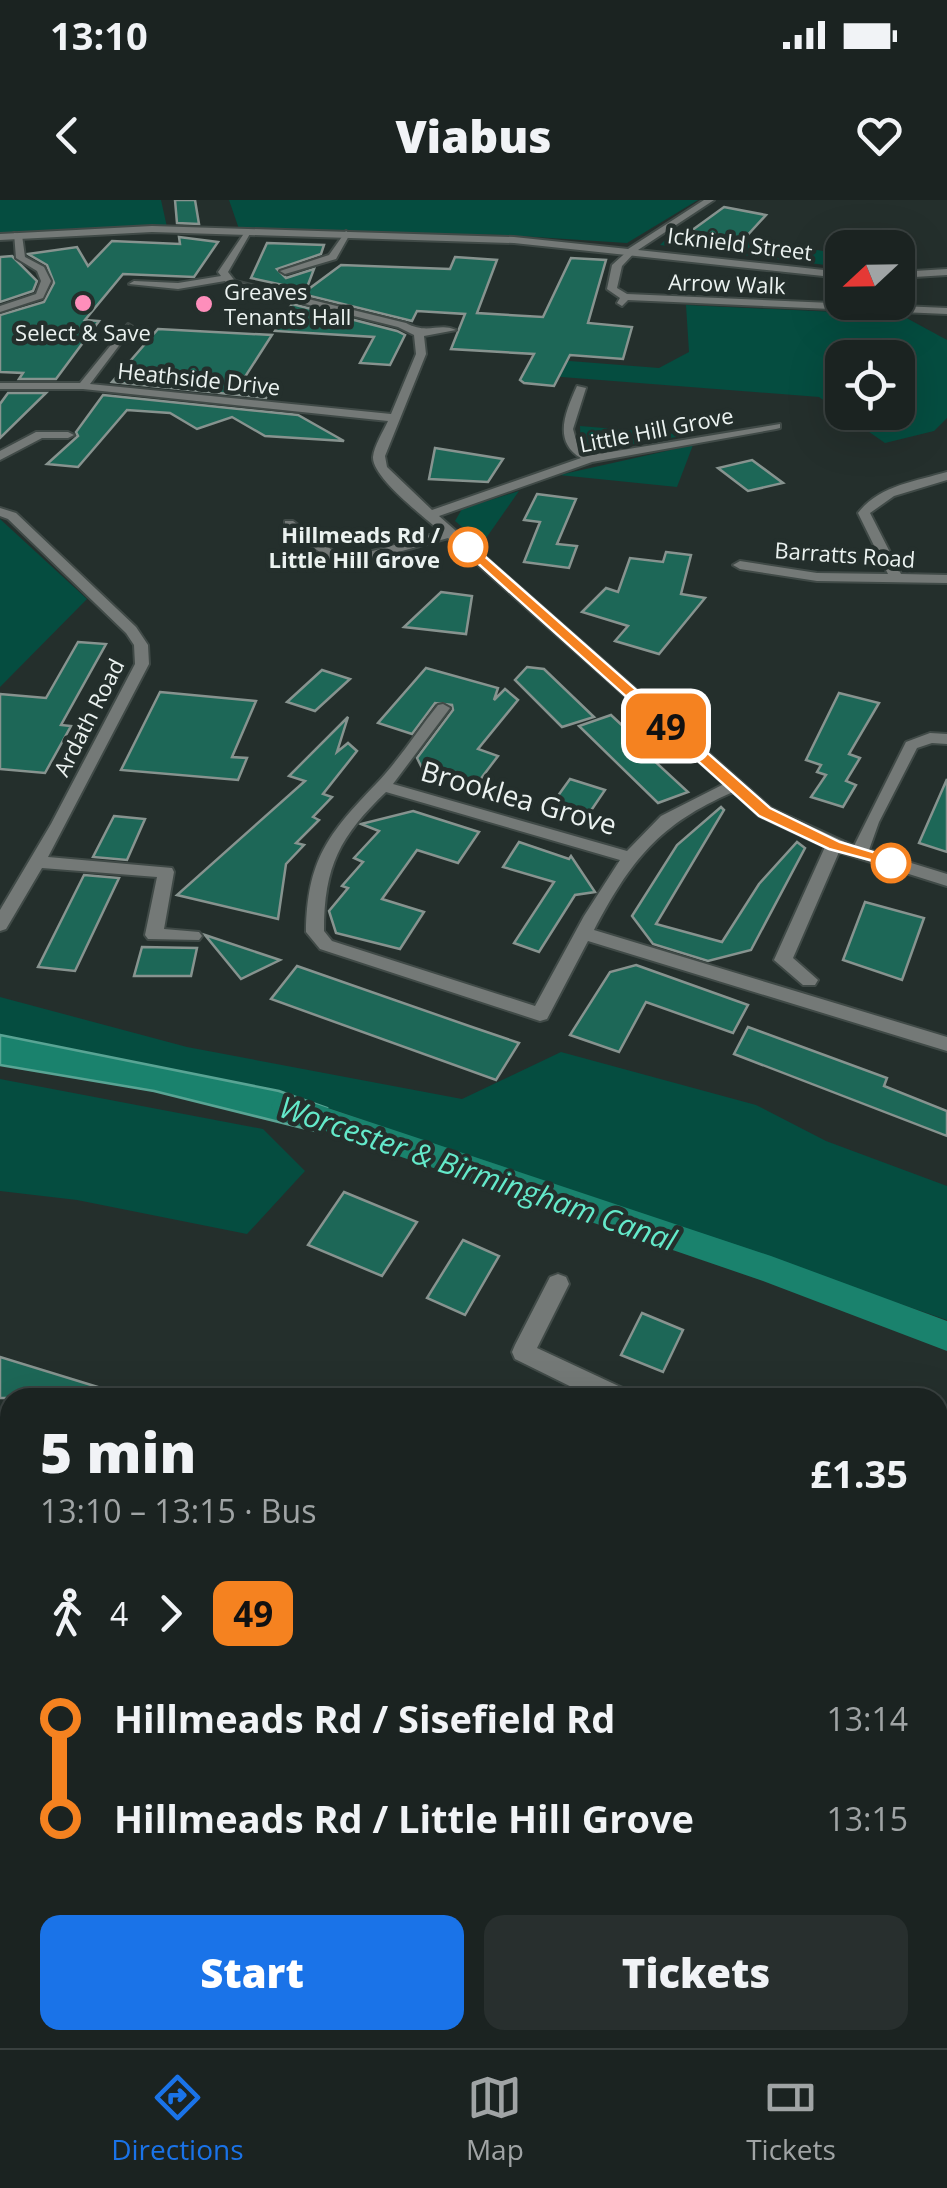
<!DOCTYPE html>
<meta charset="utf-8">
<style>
body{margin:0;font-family:"Open Sans",sans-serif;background:#282f2e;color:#f1f3f6;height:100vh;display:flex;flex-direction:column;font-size:38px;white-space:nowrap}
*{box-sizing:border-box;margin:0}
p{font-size:32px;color:#a0a4a5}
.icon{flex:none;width:55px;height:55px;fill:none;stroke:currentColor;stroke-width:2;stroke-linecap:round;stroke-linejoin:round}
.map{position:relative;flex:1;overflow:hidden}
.details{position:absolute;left:0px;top:1188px;width:948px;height:662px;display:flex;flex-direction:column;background:#1b2321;border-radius:30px 30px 0 0;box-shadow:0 10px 40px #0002,0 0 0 2px #39403f}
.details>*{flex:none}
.badge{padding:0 20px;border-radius:15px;font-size:35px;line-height:65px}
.needle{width:65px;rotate:248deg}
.fabs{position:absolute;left:825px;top:30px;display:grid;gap:20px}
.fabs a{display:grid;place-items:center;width:90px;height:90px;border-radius:20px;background:#1b2321;box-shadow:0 10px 40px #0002,0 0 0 2px #39403f;font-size:50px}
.map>.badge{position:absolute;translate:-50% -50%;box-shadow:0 0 0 5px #fff}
.legs{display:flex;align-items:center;gap:15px;height:110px;padding:0 40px;font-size:32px}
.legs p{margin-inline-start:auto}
.overview{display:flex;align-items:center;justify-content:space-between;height:170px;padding:0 40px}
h1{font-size:55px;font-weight:800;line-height:75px}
.button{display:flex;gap:20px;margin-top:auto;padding:20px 40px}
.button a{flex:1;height:115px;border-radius:20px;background:#1a73e8;color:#fff;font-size:40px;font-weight:800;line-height:115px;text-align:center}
.button a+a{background:#282f2e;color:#f1f3f6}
ul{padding:0 40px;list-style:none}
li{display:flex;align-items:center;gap:35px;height:100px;font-size:38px}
li i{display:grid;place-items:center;width:15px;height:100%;margin:0 12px;background:currentColor}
li i::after{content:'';width:25px;height:25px;margin:-12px;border:8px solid;border-radius:50%;background:#1b2321}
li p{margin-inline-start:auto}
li:first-child i{background:linear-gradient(#0000 50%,currentColor 0)}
li:last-child i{background:linear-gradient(currentColor 50%,#0000 0)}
.status{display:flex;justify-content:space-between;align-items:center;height:70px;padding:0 50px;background:#1b2321;direction:ltr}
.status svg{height:28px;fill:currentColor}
header{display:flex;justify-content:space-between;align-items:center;height:130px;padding:0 40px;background:#1b2321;font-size:45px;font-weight:800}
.tab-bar{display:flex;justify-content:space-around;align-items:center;height:140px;border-top:2px solid #39403f;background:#1b2321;font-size:28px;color:#a0a4a5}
.tab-bar a{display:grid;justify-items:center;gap:5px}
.tab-bar .on{color:#1a73e8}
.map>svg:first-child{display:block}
.green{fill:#054d40;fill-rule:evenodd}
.water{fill:#1a826d;stroke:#59a494;stroke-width:2.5}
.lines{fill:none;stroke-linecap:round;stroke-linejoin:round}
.canal{fill:#1a826d;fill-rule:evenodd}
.building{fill:#1d6757;stroke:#87938f;stroke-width:2.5}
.minor-casing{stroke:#404a47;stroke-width:4}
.tertiary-casing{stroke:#404a47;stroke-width:4}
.minor{fill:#747977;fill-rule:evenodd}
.tertiary{fill:#747977;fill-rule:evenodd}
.line-1{fill:#f58220;stroke:#fff;stroke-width:2.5}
.poi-dot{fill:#fe8ebb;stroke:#242f2c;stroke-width:4}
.stop-1-dot{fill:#fff;stroke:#f58220;stroke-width:5}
.labels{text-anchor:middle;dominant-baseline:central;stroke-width:9;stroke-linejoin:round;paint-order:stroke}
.far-street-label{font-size:22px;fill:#ebf2f0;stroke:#242f2c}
.far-poi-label{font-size:22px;fill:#ebf2f0;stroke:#242f2c;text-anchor:start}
.far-stop-label{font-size:22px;font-weight:bold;fill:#ebf2f0;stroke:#242f2c;text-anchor:end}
.street-label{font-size:28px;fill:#ebf2f0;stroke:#242f2c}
.water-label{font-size:30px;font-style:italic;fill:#64e9ca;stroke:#242f2c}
</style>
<div class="status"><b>13:10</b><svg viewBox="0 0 49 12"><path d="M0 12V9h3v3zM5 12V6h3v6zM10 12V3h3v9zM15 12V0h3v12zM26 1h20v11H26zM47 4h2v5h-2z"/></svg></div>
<header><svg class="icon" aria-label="back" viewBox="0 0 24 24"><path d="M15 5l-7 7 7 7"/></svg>Viabus<svg class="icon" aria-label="heart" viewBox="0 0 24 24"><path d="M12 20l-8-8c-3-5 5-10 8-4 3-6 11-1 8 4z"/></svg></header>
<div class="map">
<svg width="947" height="1848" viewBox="0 0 947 1848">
<rect width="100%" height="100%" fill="#242f2c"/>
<g class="green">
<polygon points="0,0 161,0 167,27 0,34"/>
<polygon points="229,0 698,0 627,43 504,35 239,29"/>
<polygon points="669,36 740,47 752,40 836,53 842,56 842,67 660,45"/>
<path d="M686,105l215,10 46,25v78l-13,13 -49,12 -66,-46 -270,-21 8,-16 102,8 30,-16zM842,158h56v54h-56z"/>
<polygon points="580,226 688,235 586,252 581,248"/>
<polygon points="693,245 677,287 559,275"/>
<polygon points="519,291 482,344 455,321 462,309"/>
<polygon points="0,319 87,399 0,487"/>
<polygon points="0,797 187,847 462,899 561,852 756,905 826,941 947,986 947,1120 279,891 0,835"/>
<polygon points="0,879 263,929 305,971 247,1034 77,1000 0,991"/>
</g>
<polygon class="water" points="0,835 279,891 327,908 319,932 154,891 0,865"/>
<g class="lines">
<polygon class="canal" points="286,894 771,1056 947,1121 947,1151 763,1081 276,914 271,906 276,898"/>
</g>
<g class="building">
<polygon points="175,0 195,0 199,24 177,23"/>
<polygon points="724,7 766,15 744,39 691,31"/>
<polygon points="179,37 218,42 194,77 123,74 85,120 99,121 56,179 19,179 23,173 0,172 0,115 44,102 54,83 47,65 28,54 77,47 88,66 112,41 180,44"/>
<polygon points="267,43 324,45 321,54 277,69 286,78 314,69 306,90 251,78"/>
<polygon points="12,56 37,81 33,91 0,102 0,57"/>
<polygon points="455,57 497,60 477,113 543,117 571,58 606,60 588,123 632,127 623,159 570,155 554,186 524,183 520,180 534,154 451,149 465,114 417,111 412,121 302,94 341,65 450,69"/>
<polygon points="292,104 397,131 405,135 390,165 360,163 374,137 275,131"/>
<polygon points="158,129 272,135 241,183 267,198 112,182"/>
<polygon points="8,193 46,193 0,238 0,204"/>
<polygon points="103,195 298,215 344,241 265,236 232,217 197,229 170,213 127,210 78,267 47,264 78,236 76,232"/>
<polygon points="435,248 503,259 488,282 429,279"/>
<polygon points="752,260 783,283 748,291 718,268"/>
<polygon points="537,294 576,299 557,344 577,346 569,368 524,362 540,322 524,320"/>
<polygon points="666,352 691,355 681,394 705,398 659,454 615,441 628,426 582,412 606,388 618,392 630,358 663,362"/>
<polygon points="441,392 472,396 466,434 404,427"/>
<polygon points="78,442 106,444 61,525 71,526 45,573 0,569 0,494 46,498"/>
<polygon points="527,467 544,469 594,517 562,527 515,480"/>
<polygon points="426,468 498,488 494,500 505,489 518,500 478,549 498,556 476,585 422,568 417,558 453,510 452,505 435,503 412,534 378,523"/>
<polygon points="322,470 350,479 315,511 287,502"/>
<polygon points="160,492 256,501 232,557 247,558 238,580 121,570"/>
<polygon points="839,493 879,503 849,554 860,558 846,581 856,585 843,607 811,597 826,575 817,572 821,565 806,560"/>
<polygon points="611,515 641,543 636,544 688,592 658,603 579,526"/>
<polygon points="348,517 337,552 348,543 357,551 323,594 332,597 313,617 319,620 296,643 304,645 286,664 278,719 177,695 305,581 289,576"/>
<polygon points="570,579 605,590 588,615 552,604"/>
<polygon points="947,579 947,652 919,643"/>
<polygon points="721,607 724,610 656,724 722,742 759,684 797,642 805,648 751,750 708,761 653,744 632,716 677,645"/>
<polygon points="413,611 479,632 458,663 417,650 382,699 424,712 400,749 336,733 329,711 348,688 342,686 363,662 354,658 379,631 361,624"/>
<polygon points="114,616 145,619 127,660 93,657"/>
<polygon points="519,642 569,659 571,656 595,692 575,695 539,752 514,743 554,682 503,667"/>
<polygon points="84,675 119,678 75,771 38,767"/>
<polygon points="865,702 924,718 902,780 843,760"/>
<polygon points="205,735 280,760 241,779"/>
<polygon points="142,747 197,748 191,776 134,776"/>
<polygon points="636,765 748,805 733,833 646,802 619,852 570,835 610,772"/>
<polygon points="297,766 472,827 519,843 496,880 271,799"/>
<polygon points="748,827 887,878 884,886 947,911 947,936 734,854"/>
<polygon points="344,992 417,1022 382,1076 308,1045"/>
<polygon points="463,1040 499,1056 465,1115 427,1098"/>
<polygon points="642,1113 683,1130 663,1172 621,1155"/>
<polygon points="0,1157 114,1192 114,1198 0,1198"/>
</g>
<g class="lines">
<defs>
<g id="minor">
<path d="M247,29l4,3 -23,40 7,9 171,42c22,12 33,-1 50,7l-32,6 2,18 -41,102 2,11 45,43 149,-52c-29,-17 -15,-47 -4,-72l9,2 -13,41 5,18 14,8 188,-31v4l-4,1 -184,33 -153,54 332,292 83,38 52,-104 24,-9 17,1v10l-15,-1 -15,5 -38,74 -10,28 78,24v12l-108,-34 -46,106 25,22 -3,5h-12l-29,-25 51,-113 -66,-31 -26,-24c-74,32 -102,68 -139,138l353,107v14l-359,-110 -41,78 -7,2 -220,-72 -14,-17c1,-72 22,-98 70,-148 23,-24 41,-53 62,-79l5,-1 7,4 -57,76 234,67 34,-35 63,-32 -276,-246 -106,30 -57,-41v-6h8l51,38 97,-27c-15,-14 -69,-54 -68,-75 1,-11 10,-25 15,-36l-305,-32h-83v-6h80l48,-59 5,3 -43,57 301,30 25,-60 -2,-19 -16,-8 -169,-42 -4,-4 -47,8 -49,-5 5,-3 44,2 43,-7 -3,-4zM386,592l234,68 -36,56 -49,90 -203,-65 -8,-10c0,-65 16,-95 62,-139z"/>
<polygon points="346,31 350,34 336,59 285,74 280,71 329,55"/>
<polygon points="14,33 22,35 25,57 44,67 51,81 43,98 0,112 0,106 36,94 41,81 37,71 16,58"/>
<polygon points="632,47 637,50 622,66 617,88 627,94 947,108 947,114 628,100 622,106 617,103 620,98 607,89 612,65"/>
<polygon points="36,232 68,232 74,235 68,238 42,238 0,260 0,251"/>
<path d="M947,272v8l-53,16 -24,17 31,61 46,1v8l-130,-2 -77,-12 -7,-4 7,-4 77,12 71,1 -30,-61c20,-27 58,-32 89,-41z"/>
<polygon points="0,308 16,313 136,427 148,445 149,464 48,657 172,668 174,672 164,729 199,732 202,736 199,740 148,739 145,735 157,677 42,668 6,729 0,731 0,710 51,624 135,464 134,445 126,433 8,319 0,316"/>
<polygon points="558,1074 566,1077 569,1084 537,1148 627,1190 630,1198 594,1198 515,1159 512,1152 515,1145 550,1077"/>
<polygon points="0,1263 10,1266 10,1290 0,1287"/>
<polygon points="938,1355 947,1359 947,1387 938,1383"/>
<polygon points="938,1575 947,1579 947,1603 942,1605 938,1603"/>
<polygon points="518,1840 550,1840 549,1848 517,1848"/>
</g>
<g id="tertiary">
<polygon points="704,0 714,0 638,50 842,72 842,78 514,43 152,32 0,40 0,34 152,26 514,37 628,49"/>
<polygon points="947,69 947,75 898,78 898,72"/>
</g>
</defs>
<use href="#minor" class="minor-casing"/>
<use href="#tertiary" class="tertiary-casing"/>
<use href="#minor" class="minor"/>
<use href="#tertiary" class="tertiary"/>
</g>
<polygon class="line-1" points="463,345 472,345 770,608 840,642 896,659 896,667 829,649 759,616 463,350"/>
<g class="poi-dot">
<circle cx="83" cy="103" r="10"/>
<circle cx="204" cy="104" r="10"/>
</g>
<g class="stop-1-dot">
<circle cx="468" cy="347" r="18"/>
<circle cx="891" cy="663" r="18"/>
</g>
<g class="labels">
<g class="far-street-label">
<text transform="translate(740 43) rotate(7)">Icknield Street</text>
<text transform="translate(727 83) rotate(2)">Arrow Walk</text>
<text transform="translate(199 178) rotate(6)">Heathside Drive</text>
<text transform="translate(656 229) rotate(-11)">Little Hill Grove</text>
<text transform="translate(845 354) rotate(4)">Barratts Road</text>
<text transform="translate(88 517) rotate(-63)">Ardath Road</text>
</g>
<g class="far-poi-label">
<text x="224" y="91">Greaves<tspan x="224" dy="25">Tenants Hall</tspan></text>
<text x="83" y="132" text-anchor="middle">Select &amp; Save</text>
</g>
<g class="far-stop-label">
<text x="440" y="334">Hillmeads Rd /<tspan x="440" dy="25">Little Hill Grove</tspan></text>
</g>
<g class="street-label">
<text transform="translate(519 597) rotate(16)">Brooklea Grove</text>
</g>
<g class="water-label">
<text transform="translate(478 973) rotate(19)">Worcester &amp; Birmingham Canal</text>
</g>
</g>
</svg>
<div class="fabs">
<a><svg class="needle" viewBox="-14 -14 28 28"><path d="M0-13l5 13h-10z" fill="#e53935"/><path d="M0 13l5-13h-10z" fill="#a0a4a5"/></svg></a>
<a><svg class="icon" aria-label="locate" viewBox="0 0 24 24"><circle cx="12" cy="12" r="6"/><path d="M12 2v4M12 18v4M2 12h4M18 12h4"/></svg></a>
</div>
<b class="badge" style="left:666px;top:526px;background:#f58220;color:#111">49</b>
<section class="details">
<div class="overview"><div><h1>5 min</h1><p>13:10 – 13:15 · Bus</p></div><b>£1.35</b></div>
<div class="legs"><svg class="icon" aria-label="walk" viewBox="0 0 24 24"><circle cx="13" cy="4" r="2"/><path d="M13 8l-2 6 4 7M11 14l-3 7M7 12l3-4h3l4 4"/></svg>4<svg class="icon" aria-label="forward" viewBox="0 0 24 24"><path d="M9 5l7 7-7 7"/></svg><b class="badge" style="background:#f58220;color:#111">49</b></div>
<ul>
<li><i style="color:#f58220"></i><b>Hillmeads Rd / Sisefield Rd</b><p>13:14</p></li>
<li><i style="color:#f58220"></i><b>Hillmeads Rd / Little Hill Grove</b><p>13:15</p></li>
</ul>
<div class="button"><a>Start</a><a>Tickets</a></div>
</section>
</div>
<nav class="tab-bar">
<a class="on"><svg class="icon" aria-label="directions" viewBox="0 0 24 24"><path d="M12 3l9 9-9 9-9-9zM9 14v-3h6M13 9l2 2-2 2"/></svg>Directions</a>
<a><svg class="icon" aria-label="map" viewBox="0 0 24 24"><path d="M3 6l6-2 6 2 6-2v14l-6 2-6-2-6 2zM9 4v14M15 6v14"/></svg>Map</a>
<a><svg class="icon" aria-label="tickets" viewBox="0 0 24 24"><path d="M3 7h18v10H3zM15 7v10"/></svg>Tickets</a>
</nav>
